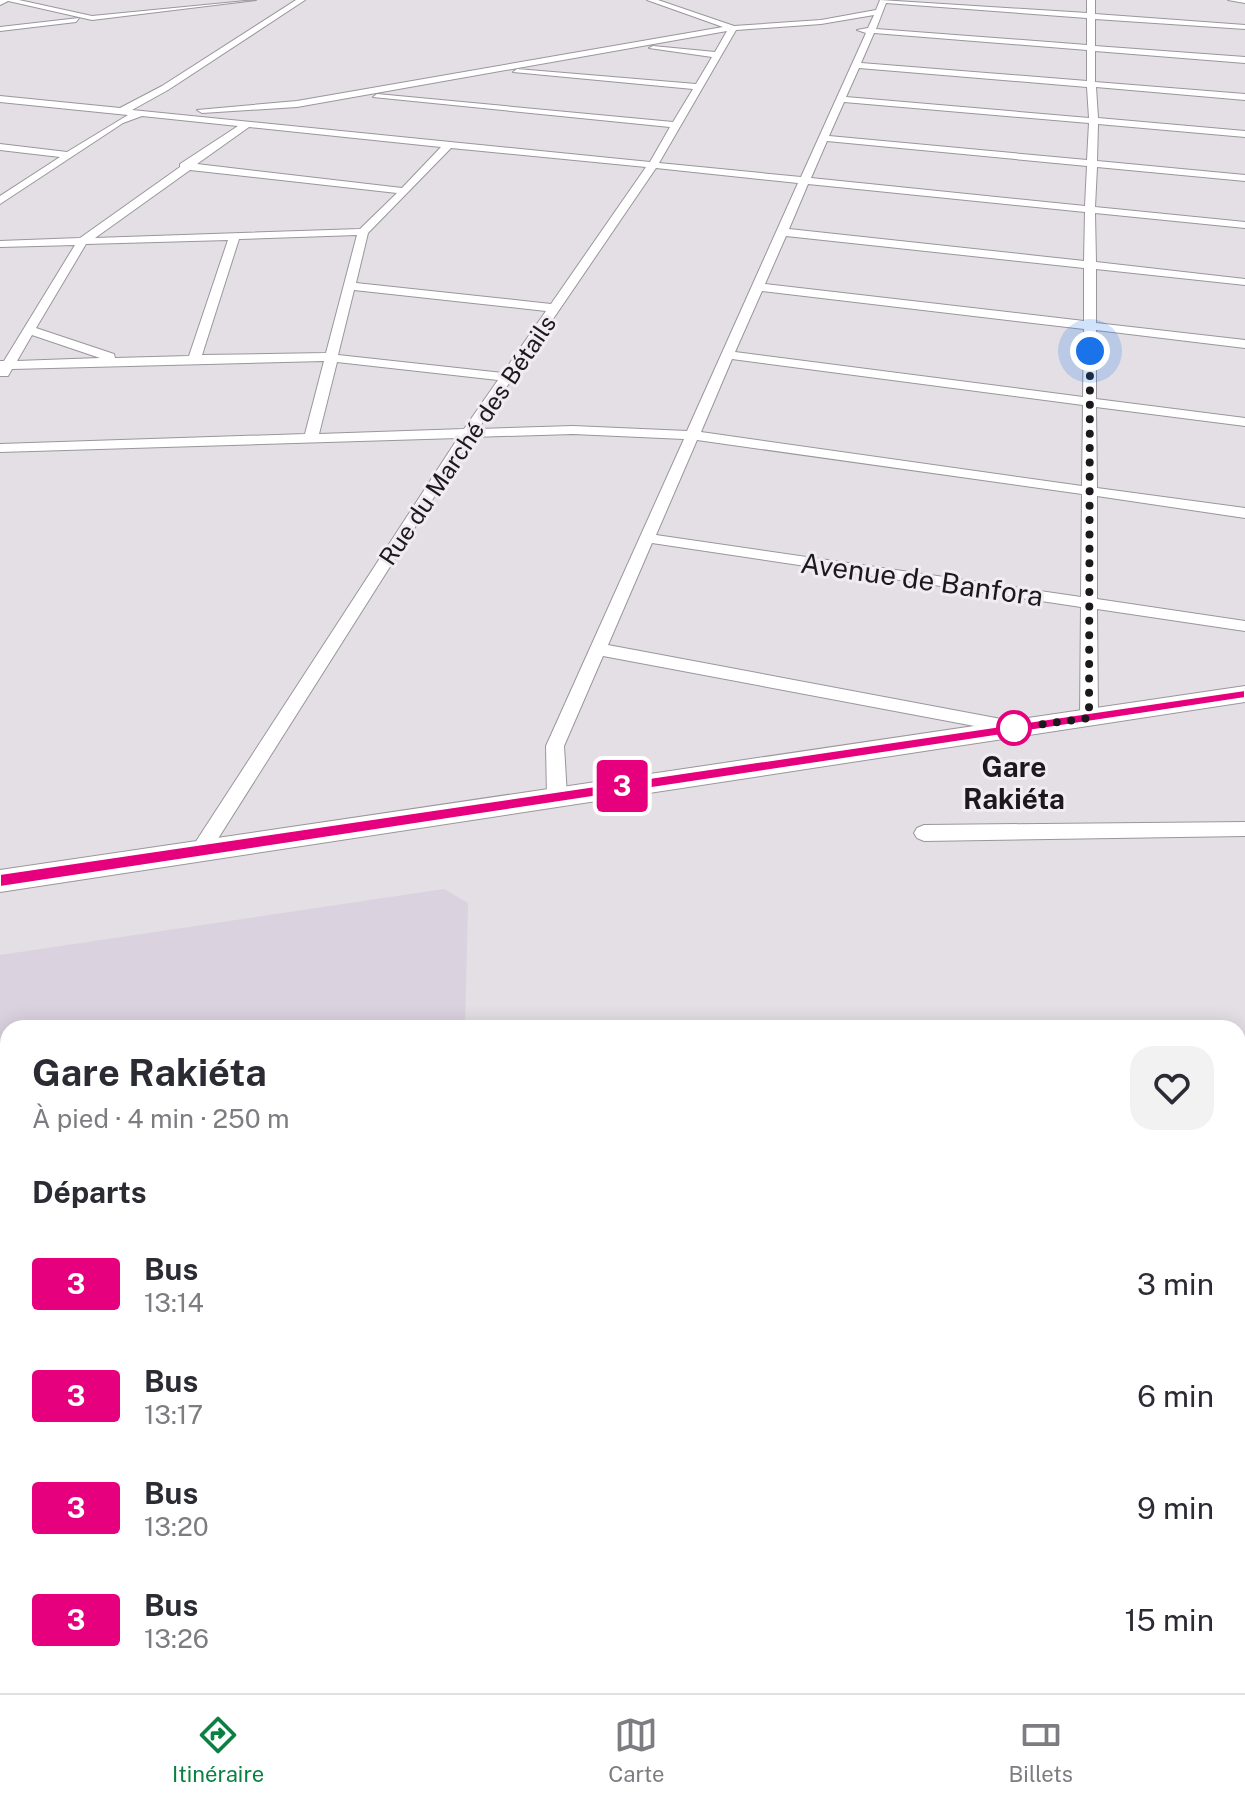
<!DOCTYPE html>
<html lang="fr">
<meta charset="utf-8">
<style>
body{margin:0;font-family:"Public Sans",sans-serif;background:#f2f2f3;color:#2b2b33;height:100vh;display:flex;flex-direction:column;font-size:30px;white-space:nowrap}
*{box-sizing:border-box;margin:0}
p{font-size:26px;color:#7c7c81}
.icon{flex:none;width:44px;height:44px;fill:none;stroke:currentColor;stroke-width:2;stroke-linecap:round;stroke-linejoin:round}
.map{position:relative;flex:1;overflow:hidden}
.details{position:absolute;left:0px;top:1020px;width:1246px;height:674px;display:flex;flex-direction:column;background:#fff;border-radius:24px 24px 0 0;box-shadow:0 4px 20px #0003}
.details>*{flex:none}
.badge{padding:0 16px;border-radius:6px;font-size:28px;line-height:52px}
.you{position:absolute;width:40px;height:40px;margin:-20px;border:6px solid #fff;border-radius:50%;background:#1a73e8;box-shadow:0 0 0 12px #1a73e833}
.map>.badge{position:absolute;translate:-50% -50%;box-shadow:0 0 0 4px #fff}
h2{padding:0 32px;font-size:30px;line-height:72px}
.round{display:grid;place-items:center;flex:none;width:84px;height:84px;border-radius:24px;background:#f2f2f3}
.head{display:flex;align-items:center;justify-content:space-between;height:136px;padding:0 32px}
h1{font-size:38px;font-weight:700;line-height:60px}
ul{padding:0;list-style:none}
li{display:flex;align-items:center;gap:24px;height:112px;padding:0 32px}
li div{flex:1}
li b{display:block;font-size:30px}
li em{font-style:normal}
li .badge{min-width:88px;font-weight:700;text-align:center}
.dock{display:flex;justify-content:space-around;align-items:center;height:112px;border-top:2px solid #e1e1e2;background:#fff;font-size:22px;color:#7c7c81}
.dock a{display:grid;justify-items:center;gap:4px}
.dock .selected{color:#0b8043}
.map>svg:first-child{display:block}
.built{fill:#dad2de}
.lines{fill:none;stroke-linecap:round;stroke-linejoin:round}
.street-casing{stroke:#9a969c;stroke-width:2}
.secondary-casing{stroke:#9a969c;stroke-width:2}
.street{fill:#fff;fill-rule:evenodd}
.secondary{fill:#fff;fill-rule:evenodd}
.line{fill:#e6007e;stroke:#fff;stroke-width:2}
.walk{stroke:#1b191b;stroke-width:8;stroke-dasharray:0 14.4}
.stop-dot{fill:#fff;stroke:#e6007e;stroke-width:4}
.labels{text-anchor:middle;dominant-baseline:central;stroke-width:6;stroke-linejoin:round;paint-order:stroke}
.far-street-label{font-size:24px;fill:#1b191b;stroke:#f0ecf2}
.street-label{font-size:28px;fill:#1b191b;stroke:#f0ecf2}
.stop-label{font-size:28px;font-weight:bold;fill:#1b191b;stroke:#f0ecf2}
</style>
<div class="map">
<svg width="1245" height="1693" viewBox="0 0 1245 1693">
<rect width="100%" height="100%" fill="#e3dfe5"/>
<polygon class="built" points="444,889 468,903 465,1028 8,1028 8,1686 425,1686 425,1693 0,1693 0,955"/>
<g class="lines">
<defs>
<g id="street">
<polygon points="4,0 19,0 92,16 256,0 92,20"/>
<path d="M296,0h9l-137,90 -36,20 518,52 20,-35 -297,-30 4,-3 296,28 20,-33 -180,-17 4,-3 179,15 16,-27 -63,-9 4,-2 62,6 12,-21 -430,76 -95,6 -5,-3 100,-9 426,-74 -76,-27h11l76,26 87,-6 55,-10 4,-10 207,13v-13h8v14l150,11v4l-150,-10v27l150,11v6l-150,-12v31l150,12v6l-149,-13 2,31 147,13v6l-147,-13 -1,37 148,14v6l-148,-14 -2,40 150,15v6l-150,-15 1,49 149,17v6l-149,-16v54l149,17v8l-149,-18v69l149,19v8l-149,-19 1,81 148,20v10l-148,-22v103l148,22v10l-148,-22 1,109 -9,6 -9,-6 1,-111 -429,-64 -44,102 409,77 9,6 -9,6 -414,-78 -39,90 3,50 -10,7 -10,-7 -1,-50 138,-307 -111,-5 -101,3 -265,419h-14l-3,-5 3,-5 265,-408 -458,14v-8l305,-10 19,-73 -312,8 -4,7h-8v-15h4l71,-116 -75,2v-6l80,-3 100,-71v-3l58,-38 -96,-10 -19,7 -123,81v-8l60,-39 -60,-7v-6l67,8 61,-37 -128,-13v-6l120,12 42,-22zM886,3l201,15v27l-211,-16zM874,15l-6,13 -11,2 9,3 -65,144 -142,-14 77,-133 85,-6zM874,33l213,17v31l-226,-18zM859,68l228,19 2,31 -243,-21zM844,102l245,21 -2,37 -258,-24zM249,127l192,20 -39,41 -205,-24zM827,141l260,25 -2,40 -274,-28zM451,148l195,19 -95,137 -195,-21 12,-50zM656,168l142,15 -111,248 -114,-5 -95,3zM190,170l207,23 -37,36 -265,9zM808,184l277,28 -1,49 -295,-32zM357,235l-31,118 -124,2 37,-116zM786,236l298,32v53l-319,-37zM228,240l-39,116 -74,2 -1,-4 -78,-26 50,-84zM354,290l192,21 -43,62 -165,-18zM762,291l322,38 -1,68 -348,-45zM32,335l68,23 -83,3zM732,359l351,46 -1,81 -381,-54zM337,362l161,18 -34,49 -145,5zM697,440l385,54 -1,103 -425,-62z"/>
<polygon points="1228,0 1245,0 1245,3"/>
<polygon points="79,18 76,22 0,31 0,27"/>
<polygon points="1245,822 1245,836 924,841 917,838 914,833 917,828 924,825"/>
<rect x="1238" y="1384" width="7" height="28"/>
</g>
<g id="secondary">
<polygon points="0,0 10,0 0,5"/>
<polygon points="1245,686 1245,702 0,892 0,870"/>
</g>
</defs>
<use href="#street" class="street-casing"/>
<use href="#secondary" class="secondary-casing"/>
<use href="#street" class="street"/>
<use href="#secondary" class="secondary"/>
</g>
<polygon class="line" points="1245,690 1245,698 0,887 0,874"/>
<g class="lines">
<polyline class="walk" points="1014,728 1089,718 1090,351"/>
</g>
<circle class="stop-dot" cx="1014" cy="728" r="16"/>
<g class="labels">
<g class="far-street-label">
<text transform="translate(467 440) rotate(-56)">Rue du Marché des Bétails</text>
</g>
<g class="street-label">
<text transform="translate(922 579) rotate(8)">Avenue de Banfora</text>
</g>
<g class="stop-label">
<text x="1014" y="766">Gare<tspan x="1014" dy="32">Rakiéta</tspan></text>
</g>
</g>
</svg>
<div class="you" style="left:1090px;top:351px"></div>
<b class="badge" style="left:622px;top:786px;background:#e6007e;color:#fff">3</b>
<section class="details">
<div class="head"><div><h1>Gare Rakiéta</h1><p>À pied · 4 min · 250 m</p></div><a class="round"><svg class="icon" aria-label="heart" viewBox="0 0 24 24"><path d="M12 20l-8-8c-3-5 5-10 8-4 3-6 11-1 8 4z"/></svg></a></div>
<h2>Départs</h2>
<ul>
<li><span class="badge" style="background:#e6007e;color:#fff">3</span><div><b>Bus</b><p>13:14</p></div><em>3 min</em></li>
<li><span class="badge" style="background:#e6007e;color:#fff">3</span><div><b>Bus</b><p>13:17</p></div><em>6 min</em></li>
<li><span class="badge" style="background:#e6007e;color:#fff">3</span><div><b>Bus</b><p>13:20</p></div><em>9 min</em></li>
<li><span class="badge" style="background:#e6007e;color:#fff">3</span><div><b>Bus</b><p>13:26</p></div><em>15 min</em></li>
</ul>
</section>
</div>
<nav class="dock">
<a class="selected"><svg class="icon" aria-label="directions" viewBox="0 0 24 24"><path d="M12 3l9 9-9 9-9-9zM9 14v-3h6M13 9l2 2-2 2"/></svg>Itinéraire</a>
<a><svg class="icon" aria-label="map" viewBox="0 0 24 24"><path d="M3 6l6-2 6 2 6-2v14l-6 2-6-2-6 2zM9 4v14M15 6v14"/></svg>Carte</a>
<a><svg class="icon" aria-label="tickets" viewBox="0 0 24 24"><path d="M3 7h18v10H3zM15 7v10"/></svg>Billets</a>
</nav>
